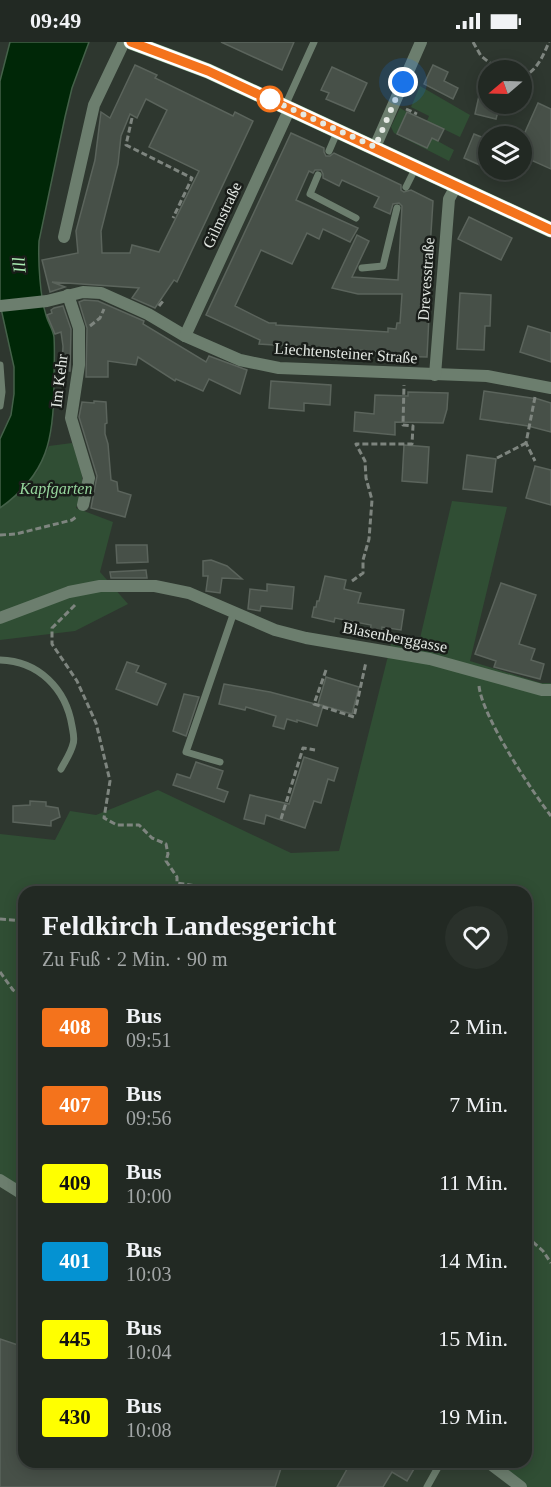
<!DOCTYPE html>
<html lang="de">
<meta charset="utf-8">
<style>
body{margin:0;font-family:Georgia,serif;background:#2a312b;color:#f1f3f6;height:100vh;display:flex;flex-direction:column;font-size:22px;white-space:nowrap}
*{box-sizing:border-box;margin:0}
p{font-size:20px;color:#a2a6a6}
.icon{flex:none;width:33px;height:33px;fill:none;stroke:currentColor;stroke-width:2;stroke-linecap:round;stroke-linejoin:round}
.map{position:relative;flex:1;overflow:hidden}
.drawer{position:absolute;left:18px;top:844px;width:514px;height:582px;display:flex;flex-direction:column;background:#222923;border-radius:18px;box-shadow:0 3px 15px #0003,0 0 0 2px #3f4541}
.drawer>*{flex:none}
.badge{padding:0 12px;border-radius:4px;font-size:21px;line-height:39px}
.needle{width:39px;rotate:251deg}
.tools{position:absolute;left:478px;top:18px;display:grid;gap:12px}
.tools a{display:grid;place-items:center;width:54px;height:54px;border-radius:50%;background:#222923;box-shadow:0 3px 15px #0003,0 0 0 2px #3f4541;font-size:30px}
.you{position:absolute;width:30px;height:30px;margin:-15px;border:4px solid #fff;border-radius:50%;background:#1a73e8;box-shadow:0 0 0 9px #1a73e833}
.map>.badge{position:absolute;translate:-50% -50%;box-shadow:0 0 0 3px #fff}
.round{display:grid;place-items:center;flex:none;width:63px;height:63px;border-radius:32px;background:#2a312b}
.summary{display:flex;align-items:center;justify-content:space-between;height:102px;padding:0 24px}
h1{font-size:28px;font-weight:700;line-height:45px}
ul{padding:0;list-style:none}
li{display:flex;align-items:center;gap:18px;height:78px;padding:0 24px}
li div{flex:1}
li b{display:block;font-size:22px}
li em{font-style:normal}
li .badge{min-width:66px;font-weight:700;text-align:center}
.status{display:flex;justify-content:space-between;align-items:center;height:42px;padding:0 30px;background:#222923;direction:ltr}
.status svg{height:16px;fill:currentColor}
.map>svg:first-child{display:block}
.built{fill:#324033}
.green{fill:#304e34}
.water{fill:#002707;stroke:#446149;stroke-width:1.5}
.building{fill:#475048;stroke:#5b645c;stroke-width:1.5;fill-rule:evenodd}
.lines{fill:none;stroke-linecap:round;stroke-linejoin:round}
.path{stroke:#7e857f;stroke-width:3;stroke-dasharray:6 3;stroke-linecap:butt}
.service{stroke:#6c7e6e;stroke-width:7}
.minor{stroke:#6c7e6e;stroke-width:12}
.tertiary{stroke:#6c7e6e;stroke-width:12}
.primary{stroke:#a2c8a6;stroke-width:15}
.line-casing{stroke:#fff;stroke-width:14}
.line{stroke:#f4731c;stroke-width:9}
.walk{stroke:#e4e9e4;stroke-width:6;stroke-dasharray:0 10.8}
.stop-dot{fill:#fff;stroke:#f4731c;stroke-width:3}
.labels{text-anchor:middle;dominant-baseline:central;stroke-width:5;stroke-linejoin:round;paint-order:stroke}
.street-label{font-size:16px;fill:#e4e9e4;stroke:#191d19}
.park-label{font-size:16px;font-style:italic;fill:#96d69d;stroke:#191d19}
.water-label{font-size:18px;font-style:italic;fill:#abedb3;stroke:#191d19}
</style>
<div class="status"><b>09:49</b><svg viewBox="0 0 49 12"><path d="M0 12V9h3v3zM5 12V6h3v6zM10 12V3h3v9zM15 12V0h3v12zM26 1h20v11H26zM47 4h2v5h-2z"/></svg></div>
<div class="map">
<svg width="551" height="1445" viewBox="0 0 551 1445">
<rect width="100%" height="100%" fill="#2e372f"/>
<polygon class="built" points="0,1138 24,1153 24,1420 488,1420 521,1445 0,1445"/>
<g class="green">
<polygon points="420,44 470,73 460,95 427,79 429,74 411,65"/>
<polygon points="400,66 407,70 397,92 427,106 432,96 454,108 449,119 394,91 391,85"/>
<path d="M72,401c9,25 16,39 4,65l37,14 -13,50 28,32 -53,27 -75,9v-132l37,-36 12,-26z"/>
<polygon points="452,459 507,465 470,619 541,641 551,641 551,1445 521,1445 488,1421 526,1420 526,850 24,850 24,1153 0,1138 0,792 55,798 70,769 96,773 158,748 291,811 339,809 391,602 418,605"/>
</g>
<path class="water" d="M10,0h79l-17,46 -7,29 -26,124c-1,20 1,56 7,74 2,8 7,14 8,22 1,15 0,31 0,46 0,55 -6,91 -54,125v-69l11,-24 3,-21v-27l-14,-63v-223z"/>
<g class="building">
<polygon points="221,0 294,0 282,28"/>
<path d="M135,23l22,10 -2,3 78,38 2,-4 18,9 -76,161 -3,-2 -19,28 -23,-10 7,-10 -87,-6 13,5 -15,5 -8,-32 36,-7 -2,-22 19,-71 6,-48 9,6zM146,57l21,11 -18,37 50,24 -40,81 -27,-7 -2,8h-28l-1,-22 17,-67 3,-28 9,-22 7,4z"/>
<polygon points="433,23 448,30 444,39 458,46 453,57 424,42"/>
<polygon points="332,25 367,41 354,69 326,57 329,51 321,48"/>
<polygon points="484,31 489,31 489,62 500,62 496,77 475,72"/>
<polygon points="538,61 551,67 551,127 522,114 522,97"/>
<polygon points="407,70 444,87 438,99 432,96 427,106 397,92"/>
<path d="M291,91l33,15v4l2,4h4l4,-3 67,32v5l3,2 7,-2 22,11 -6,95h3l-3,61 -40,-1v-4l-128,-8 1,-4 -54,-25zM315,128h6l2,4v4l16,8 3,-6 37,17 -5,10 16,7 3,-10 6,-1 3,3 -4,74 -46,-3 17,-36 -12,-6 -25,53 26,6h44l-2,29h-3l-1,6 -8,-1v4l-112,-7v-2h-7l-34,-17 26,-56 31,14 15,-31 12,6 4,-10 27,13 8,-14 -62,-28 13,-29 4,2z"/>
<polygon points="474,92 489,98 489,127 464,116"/>
<polygon points="469,175 512,196 501,218 458,197"/>
<polygon points="460,251 491,253 490,284 485,284 484,308 457,307"/>
<polygon points="84,258 98,259 144,279 143,282 206,320 209,314 247,328 240,352 209,337 203,349 176,337 175,339 138,315 136,323 108,319 108,335 86,335 87,286 79,260"/>
<polygon points="63,264 71,287 70,329 62,329 63,304 61,290 55,292 47,273 52,271 51,268 54,266"/>
<polygon points="528,284 551,291 551,320 520,310"/>
<polygon points="271,339 331,343 330,363 304,361 304,369 269,366"/>
<polygon points="484,349 538,357 551,361 551,390 528,384 480,377"/>
<polygon points="408,350 448,351 447,367 443,381 395,380 395,393 354,389 355,370 374,372 375,353 408,354"/>
<polygon points="94,359 106,360 107,381 105,382 105,392 108,402 111,438 117,440 118,449 131,453 125,475 91,466 97,434 79,375 82,360 94,361"/>
<polygon points="404,403 429,405 427,441 402,439"/>
<polygon points="467,413 496,417 492,450 463,447"/>
<polygon points="535,424 551,428 551,463 526,456"/>
<polygon points="116,503 147,503 148,520 117,521"/>
<polygon points="211,518 227,524 242,537 222,536 220,551 206,549 208,534 203,534 203,519"/>
<polygon points="146,528 147,536 111,536 110,530"/>
<polygon points="325,534 346,538 344,547 361,551 358,561 404,568 401,588 382,585 381,593 370,592 371,583 335,576 334,580 312,575 314,565 316,565 317,559 319,559"/>
<polygon points="501,541 536,553 519,602 535,607 531,618 544,622 540,637 494,625 496,619 475,612"/>
<polygon points="267,542 294,545 292,567 261,564 260,569 248,567 250,547 267,549"/>
<polygon points="127,620 139,624 136,630 166,642 157,663 116,647"/>
<polygon points="326,635 359,645 352,672 318,662"/>
<polygon points="224,642 270,650 323,664 317,684 297,678 297,680 287,677 284,687 273,684 276,674 246,665 245,668 219,662"/>
<polygon points="184,652 199,655 186,694 173,689"/>
<polygon points="304,715 338,726 334,739 328,737 321,761 314,759 305,786 266,773 264,782 244,777 250,753 289,762"/>
<polygon points="196,720 223,729 217,746 228,750 224,760 173,743 177,732 190,736"/>
<polygon points="30,759 46,760 46,764 58,766 60,775 51,779 51,784 13,780 13,764 30,763"/>
<polygon points="0,1297 24,1305 24,1420 283,1420 275,1445 0,1445"/>
<polygon points="351,1420 418,1420 407,1439 392,1430 383,1445 337,1445"/>
</g>
<g class="lines">
<g class="path">
<polyline points="473,0 481,14 499,28"/>
<path d="M522,35c15,-6 21,-21 27,-35"/>
<polyline points="406,67 417,72"/>
<polyline points="132,76 126,103 192,136 173,176"/>
<polyline points="159,264 163,259 161,257"/>
<polyline points="90,284 100,276 104,267"/>
<polyline points="535,355 526,401 535,419"/>
<polyline points="497,416 526,401"/>
<polyline points="0,493 16,492 72,478 76,475"/>
<polyline points="352,539 363,531 363,518 369,497 372,458 366,436 365,419 356,402 412,402 413,384 403,383 404,343"/>
<polyline points="75,563 52,586 52,602 77,639 96,681 110,739 104,776 117,783 139,783 152,796 166,802 168,812 166,819 177,835 177,841 197,844 207,850"/>
<polyline points="326,628 314,662 354,675 366,620"/>
<path d="M479,644c3,30 52,104 72,130"/>
<polyline points="281,777 303,706 315,708"/>
<polyline points="0,877 24,879"/>
<polyline points="0,930 13,948 24,955"/>
<polyline points="526,1194 543,1209 551,1221"/>
</g>
<g class="service">
<polyline points="285,64 314,0"/>
<polyline points="329,109 338,88"/>
<polyline points="318,133 310,152 356,176"/>
<polyline points="406,145 416,125"/>
<polyline points="362,226 383,224 397,166"/>
<polyline points="0,323 2,350 0,364"/>
<path d="M0,618c39,1 66,29 72,66 1,6 3,13 1,18 -2,9 -8,17 -12,25"/>
<polyline points="220,720 186,710 234,570"/>
<polyline points="427,1445 441,1420"/>
</g>
<g class="minor">
<polyline points="375,105 421,0"/>
<polyline points="64,195 94,63 124,0"/>
<polyline points="68,253 79,286 79,323 71,376 89,436 83,463"/>
<polyline points="0,264 47,259 83,250 101,251 148,272 185,294 240,318 279,326 487,334 551,346"/>
<polyline points="185,294 290,66"/>
<polyline points="435,333 449,157 456,144"/>
<polyline points="0,576 69,550 100,544 155,544 189,551 275,588 306,596 430,617 542,648 551,648"/>
</g>
<g class="tertiary">
<polyline points="0,1138 24,1153"/>
<polyline points="488,1420 521,1445"/>
</g>
<polyline class="primary" points="131,0 208,29 551,188"/>
</g>
<g class="lines">
<defs>
<polyline id="line" points="131,0 208,29 551,188"/>
</defs>
<use href="#line" class="line-casing"/>
<use href="#line" class="line"/>
<polyline class="walk" points="270,57 267,56 375,105 403,40"/>
</g>
<circle class="stop-dot" cx="270" cy="57" r="12"/>
<g class="labels">
<g class="street-label">
<text transform="translate(222 173) rotate(-65)">Gilmstraße</text>
<text transform="translate(426 237) rotate(-86)">Drevesstraße</text>
<text transform="translate(346 311) rotate(4)">Liechtensteiner Straße</text>
<text transform="translate(59 339) rotate(-83)">Im Kehr</text>
<text transform="translate(395 595) rotate(11)">Blasenberggasse</text>
</g>
<g class="park-label">
<text x="56" y="446">Kapfgarten</text>
</g>
<g class="water-label">
<text transform="translate(19 223) rotate(-95)">Ill</text>
</g>
</g>
</svg>
<div class="tools">
<a><svg class="needle" viewBox="-14 -14 28 28"><path d="M0-13l5 13h-10z" fill="#e53935"/><path d="M0 13l5-13h-10z" fill="#a2a6a6"/></svg></a>
<a><svg class="icon" aria-label="layers" viewBox="0 0 24 24"><path d="M12 4l9 5-9 5-9-5zM3 14l9 5 9-5"/></svg></a>
</div>
<div class="you" style="left:403px;top:40px"></div>
<section class="drawer">
<div class="summary"><div><h1>Feldkirch Landesgericht</h1><p>Zu Fuß · 2 Min. · 90 m</p></div><a class="round"><svg class="icon" aria-label="heart" viewBox="0 0 24 24"><path d="M12 20l-8-8c-3-5 5-10 8-4 3-6 11-1 8 4z"/></svg></a></div>
<ul>
<li><span class="badge" style="background:#f4731c;color:#fff">408</span><div><b>Bus</b><p>09:51</p></div><em>2 Min.</em></li>
<li><span class="badge" style="background:#f4731c;color:#fff">407</span><div><b>Bus</b><p>09:56</p></div><em>7 Min.</em></li>
<li><span class="badge" style="background:#ff0;color:#111">409</span><div><b>Bus</b><p>10:00</p></div><em>11 Min.</em></li>
<li><span class="badge" style="background:#0492d2;color:#fff">401</span><div><b>Bus</b><p>10:03</p></div><em>14 Min.</em></li>
<li><span class="badge" style="background:#ff0;color:#111">445</span><div><b>Bus</b><p>10:04</p></div><em>15 Min.</em></li>
<li><span class="badge" style="background:#ff0;color:#111">430</span><div><b>Bus</b><p>10:08</p></div><em>19 Min.</em></li>
</ul>
</section>
</div>
